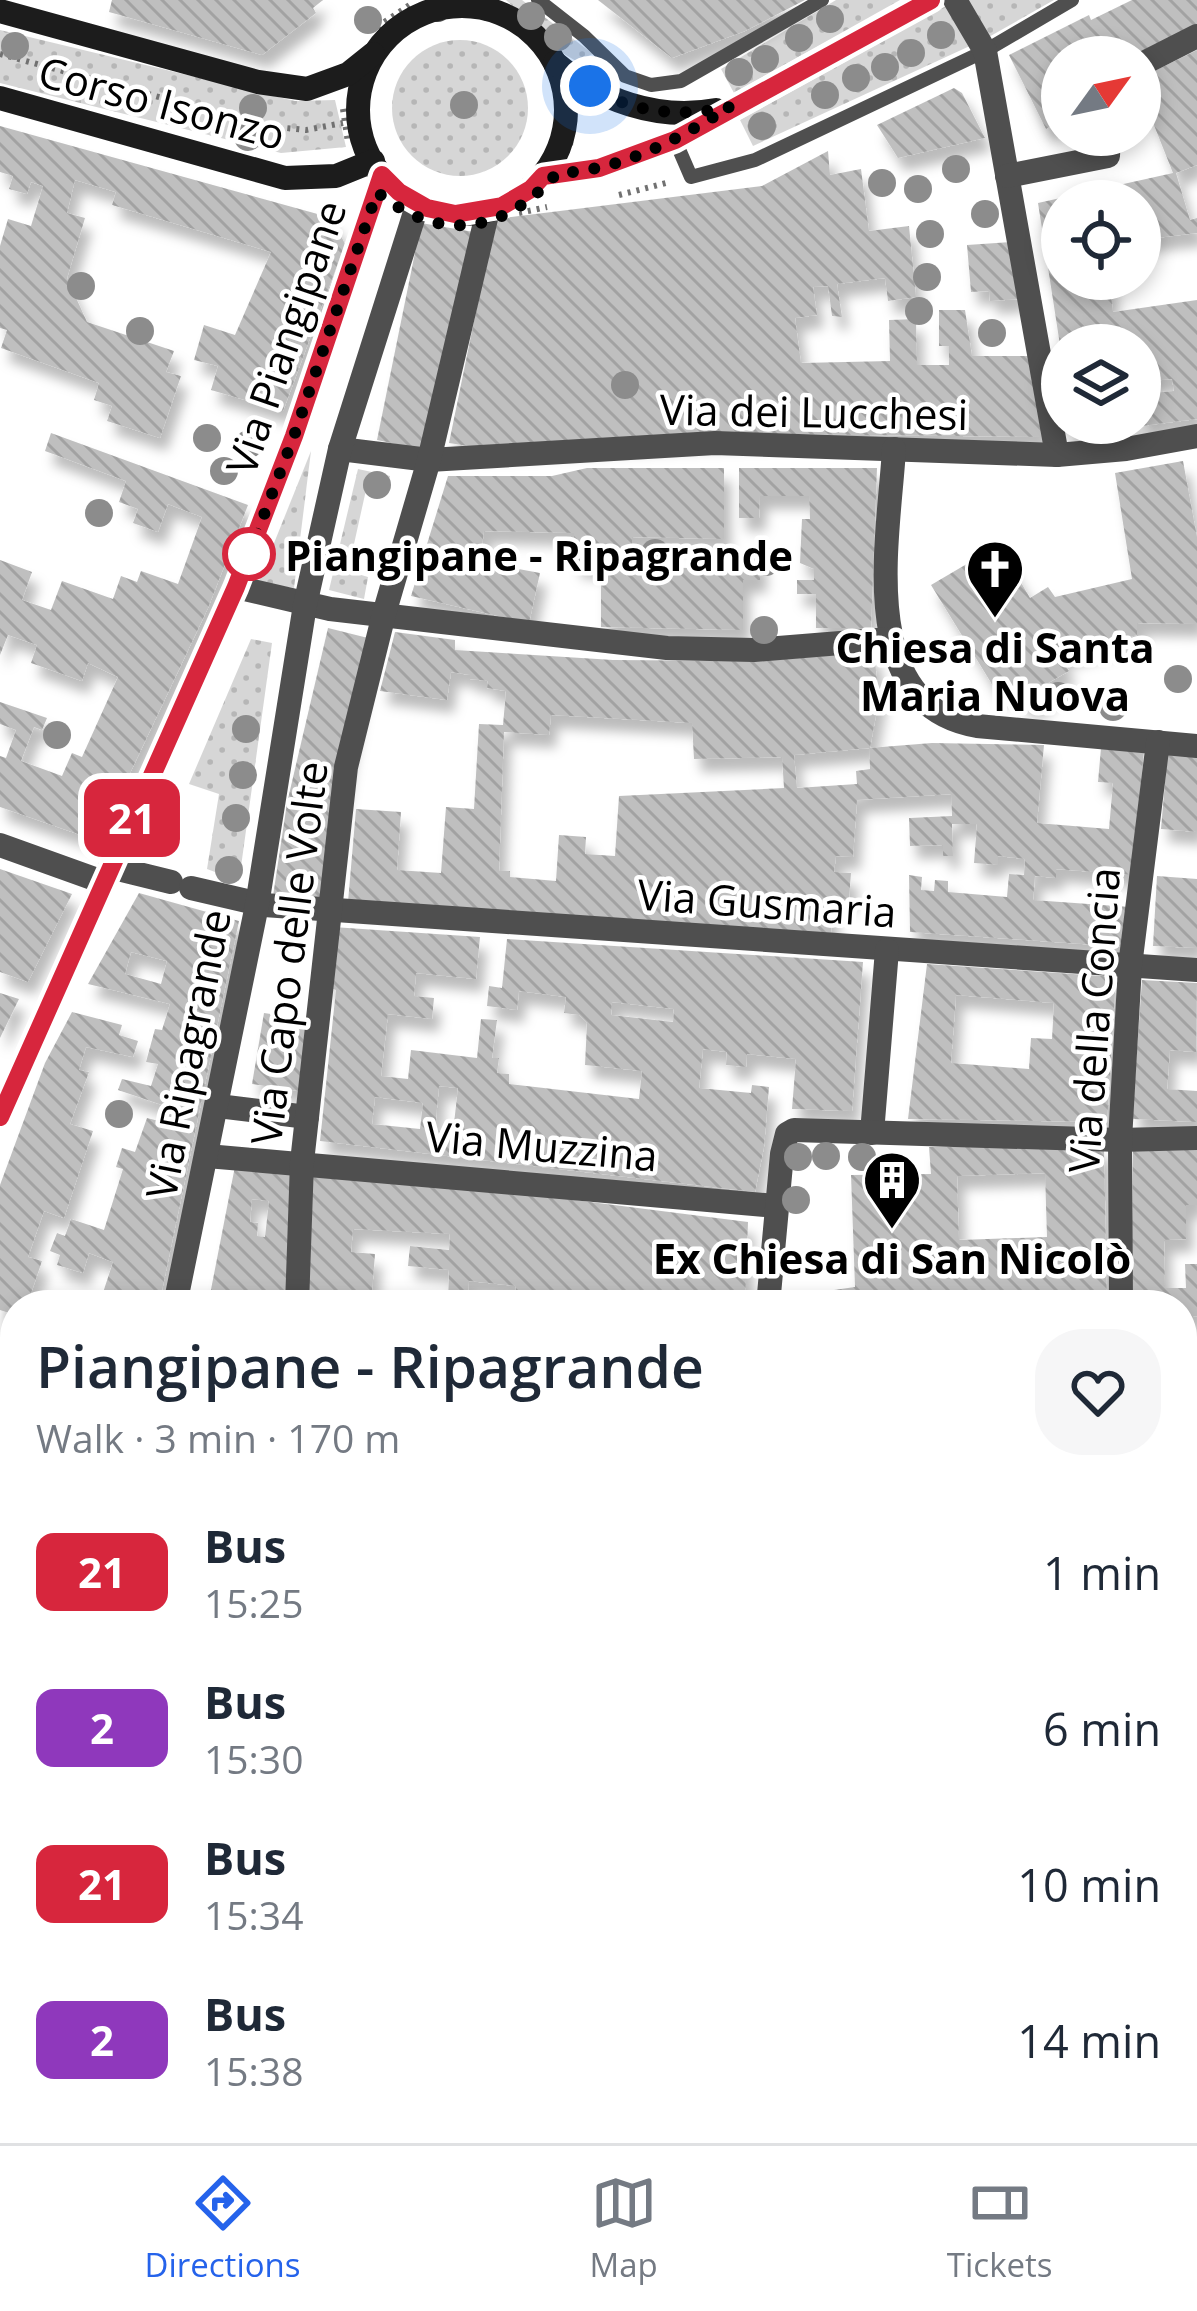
<!DOCTYPE html>
<meta charset="utf-8">
<style>
body{margin:0;font-family:"Open Sans",sans-serif;background:#f6f6f7;color:#1f2937;height:100vh;display:flex;flex-direction:column;font-size:45px;white-space:nowrap}
*{box-sizing:border-box;margin:0}
p{font-size:39px;color:#747a83}
.icon{flex:none;width:66px;height:66px;fill:none;stroke:currentColor;stroke-width:2;stroke-linecap:round;stroke-linejoin:round}
.map{position:relative;flex:1;overflow:hidden}
.drawer{position:absolute;left:0px;top:1290px;width:1197px;height:855px;display:flex;flex-direction:column;background:#fff;border-radius:48px 48px 0 0;box-shadow:0 6px 18px #0003}
.drawer>*{flex:none}
.badge{padding:0 24px;border-radius:18px;font-size:42px;line-height:78px}
.needle{width:78px;rotate:57deg}
.fabs{position:absolute;left:1041px;top:36px;display:grid;gap:24px}
.fabs a{display:grid;place-items:center;width:120px;height:120px;border-radius:50%;background:#fff;box-shadow:0 6px 18px #0003;font-size:60px}
.you{position:absolute;width:60px;height:60px;margin:-30px;border:9px solid #fff;border-radius:50%;background:#1a73e8;box-shadow:0 0 0 18px #1a73e833}
.map>.badge{position:absolute;translate:-50% -50%;box-shadow:0 0 0 6px #fff}
.round{display:grid;place-items:center;flex:none;width:126px;height:126px;border-radius:48px;background:#f6f6f7}
.overview{display:flex;align-items:center;justify-content:space-between;height:204px;padding:0 36px}
h1{font-size:57px;font-weight:600;line-height:90px}
ul{padding:0;list-style:none}
li{display:flex;align-items:center;gap:36px;height:156px;padding:0 36px}
li div{flex:1}
li b{display:block;font-size:45px}
li em{font-style:normal}
li .badge{min-width:132px;font-weight:700;text-align:center}
.dock{display:flex;justify-content:space-around;align-items:center;height:168px;border-top:3px solid #e0e1e3;background:#fff;font-size:33px;color:#747a83}
.dock a{display:grid;justify-items:center;gap:6px}
.dock .on{color:#2563eb}
.map>svg:first-child{display:block}
.grass{fill:url(#grass-dots)}
.building{fill:url(#building-back-hatch);fill-rule:evenodd;filter:url(#shadow)}
.lines{fill:none;stroke-linecap:round;stroke-linejoin:round}
.path{stroke:#717171;stroke-width:6;stroke-dasharray:3 6;stroke-linecap:butt}
.lane{stroke:#4f4f4f;stroke-width:14}
.street{stroke:#4f4f4f;stroke-width:24}
.secondary{stroke:#1c1c1c;stroke-width:24}
.tree{fill:#8c8c8c}
.line-casing{stroke:#fff;stroke-width:27}
.line{stroke:#d7263d;stroke-width:18}
.walk{stroke:#000;stroke-width:12;stroke-dasharray:0 21.6}
.stop-dot{fill:#fff;stroke:#d7263d;stroke-width:6}
.labels{text-anchor:middle;dominant-baseline:central;stroke-width:9;stroke-linejoin:round;paint-order:stroke}
.street-label{font-size:42px;fill:#000;stroke:#fff}
.stop-label{font-size:42px;font-weight:bold;fill:#000;stroke:#fff;text-anchor:start}
.poi-label{font-size:42px;font-weight:bold;fill:#000;stroke:#fff}
</style>
<div class="map">
<svg width="1197" height="2143" viewBox="0 0 1197 2143">
<defs>
<pattern id="grass-dots" width="8" height="8" patternUnits="userSpaceOnUse" patternTransform="scale(3)"><rect width="8" height="8" fill="#d6d6d6"/><path d="M2 2h.1M6 6h.1" fill="none" stroke="#b6b6b6" stroke-width="1.8" stroke-linecap="round"/></pattern>
<pattern id="building-back-hatch" width="6" height="6" patternUnits="userSpaceOnUse" patternTransform="scale(3)"><rect width="6" height="6" fill="#bfbfbf"/><path d="M-1 5l2 2M0 0l6 6M5-1l2 2" fill="none" stroke="#a2a2a2"/></pattern>
<filter id="shadow"><feDropShadow dx="7" dy="13" stdDeviation="6" flood-color="#0004"/></filter>
</defs>
<rect width="100%" height="100%" fill="#fff"/>
<g class="grass">
<polygon points="506,0 522,0 593,54 576,61 564,54"/>
<polygon points="836,0 900,0 734,93 721,69"/>
<polygon points="966,0 1054,0 987,38"/>
<polygon points="946,6 972,45 753,146 740,120"/>
<polygon points="0,30 295,101 335,100 346,147 281,153 0,83"/>
<circle cx="460" cy="108" r="68"/>
<polygon points="311,451 294,588 258,583"/>
<polygon points="358,469 390,476 387,494 366,490 348,571 368,577 364,599 329,590"/>
<polygon points="251,639 272,643 239,881 207,869 219,794 189,784"/>
</g>
<g class="building">
<polygon points="112,0 323,0 313,8 316,13 262,55 109,12"/>
<polygon points="598,0 805,0 745,31 672,58"/>
<polygon points="1132,0 1197,0 1197,25 1133,57 1062,57 1062,120 1046,129 1009,55 1089,15 1091,20"/>
<polygon points="1197,50 1197,165 1176,173 1190,220 1197,218 1197,233 1140,240 1140,201 1062,201 1062,279 1109,279 1113,312 1197,300 1197,419 1070,435 1069,423 1140,423 1140,394 1174,391 1172,379 1140,382 1140,345 1060,345 1038,203 1173,173 1140,90 1140,78"/>
<polygon points="954,88 962,93 985,138 898,158 877,125"/>
<polygon points="0,126 332,218 345,244 283,411 211,390 218,366 194,360 204,325 235,335 271,252 112,205 116,192 75,180 67,213 85,218 67,278 87,322 174,351 166,372 181,376 160,438 107,421 112,406 94,400 99,383 1,348 7,330 0,328 0,246 8,219 31,226 43,186 31,182 27,194 9,189 13,176 0,172"/>
<polygon points="828,151 830,175 861,169 869,231 909,226 916,297 888,301 885,278 837,284 842,317 832,316 828,286 813,287 817,315 795,318 801,363 890,361 889,320 916,319 917,365 949,365 949,346 939,346 939,310 965,310 972,356 1032,356 1044,437 775,434 475,447 449,443 495,219 762,186"/>
<polygon points="421,223 474,232 425,450 377,440"/>
<polygon points="1011,242 1021,299 990,301 989,291 971,292 967,245"/>
<polygon points="51,433 248,505 208,608 98,841 0,807 0,756 6,758 16,730 0,724 0,702 47,718 42,730 34,727 21,761 62,776 72,753 82,757 118,677 88,663 82,681 31,663 37,645 8,635 0,655 0,560 32,572 22,600 51,610 62,581 113,599 121,576 137,582 141,571 178,584 202,517 168,504 158,532 133,523 138,509 119,502 126,481 45,451"/>
<polygon points="1183,461 1197,537 1197,624 1137,623 1137,635 1060,656 1069,671 1048,683 1048,696 1034,706 1022,702 1010,687 998,694 931,585 999,545 1030,598 1048,587 1055,597 1132,579 1115,473"/>
<polygon points="587,468 724,468 724,539 632,537 632,566 688,568 688,555 760,556 760,580 743,580 743,630 601,627 601,566 574,565 574,533 484,531 480,562 540,573 529,623 411,596 448,476 552,476"/>
<polygon points="739,468 877,468 871,628 816,628 816,594 797,594 797,580 814,580 814,569 800,563 802,519 810,519 809,496 760,496 759,518 739,518"/>
<polygon points="328,628 368,638 322,904 273,896 287,803"/>
<path d="M395,632l60,8v10l158,10 145,1 116,-9 5,47 -9,49 -76,7 3,33 60,-4 -1,-13 14,-2 -1,-21 63,-5 112,2 -7,78 72,6 4,-46 -15,-1 3,-34 43,4 -12,123 -76,-6v9l-21,-2 -2,24 97,7 -5,40 -215,-15 -1,-57 13,2 -1,13 13,1 1,-11 13,1v11l59,5 2,-23 15,1 1,-16 -27,-3v9l-24,-2 3,-39h-25l1,32h-10v-11l-33,1 -1,-28 43,-2 -1,-22 -94,6 -4,57 -17,-1 -2,16 17,1 -2,26 -17,-1 -1,35 -483,-31 8,-93 45,3 -4,58 44,3 5,-66 28,2 5,-85 24,1 3,-34 -19,-3 1,-7 -18,-2v-4l-19,-3 -4,28 -67,-9zM551,715l141,8 2,36 88,-2 2,31 -165,8 -4,60 -30,-2 1,-17 -27,-2 -3,46 -46,-4v-6h-11l5,-139 45,3z"/>
<polygon points="1168,747 1197,751 1197,832 1161,829"/>
<polygon points="0,869 72,894 28,982 0,972"/>
<polygon points="1157,876 1197,879 1197,948 1153,946"/>
<path d="M139,893l100,28 -80,384h-60l14,-43 -24,-9 -6,20 -26,-8 3,-10 -10,-4 7,-18 8,3 6,-17 33,11 19,-61 -7,-2 6,-19 13,4 12,-34 16,4 5,-15 -50,-17 4,-11 29,7 7,-22 -12,-2 9,-33 7,1 8,-26 -82,-20zM131,952l36,9 -6,23 -36,-10z"/>
<path d="M333,927l147,10 -4,42 -60,-6 -2,23 20,2 -2,21 -44,-5 -7,62 27,3 3,-29 66,8 4,-39 16,1 -5,38h7l-2,15 12,1v10l130,15 3,-28 -57,-6 2,-42 -8,-8 -15,-2 2,-16 -47,-6 -2,19 -30,-4 2,-20 13,2 5,-49 356,23 -11,149 -60,-2 4,-50 -49,-5 -1,13 -20,-2 1,-13 -24,-3 -4,39 52,5 1,-8 17,2 -5,60 -9,45 -435,-51 16,-151 -9,-3zM612,1002l62,7 -1,13 -62,-7zM439,1086l19,2 -5,44 -18,-2zM375,1097l48,6 -3,26 -48,-5z"/>
<path d="M927,964l189,13 -9,145 -199,-3zM956,995l98,8 -2,36 -21,-1 -2,31 -78,-6z"/>
<polygon points="1142,980 1197,983 1196,1052 1170,1050 1167,1089 1197,1091 1197,1122 1132,1119"/>
<polygon points="0,993 19,999 0,1038"/>
<polygon points="72,1012 122,1025 119,1035 138,1041 133,1057 86,1047 79,1070 89,1072 70,1124 93,1131 64,1218 44,1211 28,1257 42,1261 27,1305 15,1305 15,1315 0,1310 0,1185 45,1063"/>
<polygon points="264,1013 311,1020 299,1091 252,1084"/>
<path d="M1104,1146l3,159h-280v-14l28,-4 -4,-112 80,-1 -2,-27zM1045,1173l2,64 -88,3 -2,-64z"/>
<polygon points="1133,1146 1197,1149 1197,1205 1186,1205 1186,1239 1164,1240 1165,1288 1186,1288 1185,1264 1197,1264 1197,1316 1182,1318 1182,1305 1131,1305"/>
<path d="M236,1161l58,6 -5,138h-81zM252,1199l17,2 -4,36 -8,-1 1,-13 -8,-1z"/>
<polygon points="313,1167 748,1222 745,1305 515,1305 516,1286 469,1281 467,1305 448,1305 449,1270 408,1266 410,1246 449,1250 450,1234 353,1229 351,1252 375,1254 371,1305 306,1305"/>
<polygon points="0,1347 15,1352 15,1374 10,1387 0,1384"/>
<polygon points="1197,1348 1197,1385 1182,1388 1182,1350"/>
<polygon points="1197,1412 1197,1494 1182,1498 1182,1415"/>
<polygon points="6,1559 15,1562 15,1663 5,1660 2,1674 0,1628 12,1592 0,1588"/>
<polygon points="1182,1574 1197,1611 1197,1618 1182,1620"/>
<polygon points="1197,1664 1197,1736 1182,1738 1182,1666"/>
<polygon points="14,1695 15,1962 2,2034 0,1735"/>
<polygon points="1197,1823 1197,1863 1182,1865 1182,1825"/>
<polygon points="1197,1890 1197,2143 1172,2143 1170,2130 1182,2130 1182,1893"/>
<polygon points="25,2130 156,2130 155,2143 22,2143"/>
<polygon points="270,2130 536,2130 537,2134 556,2133 557,2143 269,2143"/>
<polygon points="606,2130 717,2130 717,2133 648,2143 608,2143"/>
<polygon points="866,2130 918,2130 922,2143 827,2143"/>
<polygon points="957,2130 1003,2130 1007,2143 961,2143"/>
<polygon points="1069,2130 1120,2130 1124,2143 1075,2143"/>
</g>
<g class="lines">
<g class="path">
<polyline points="377,27 411,4"/>
<polyline points="0,54 266,126 306,130 343,123"/>
<polyline points="343,109 348,143"/>
<polyline points="570,145 575,111"/>
<polyline points="619,195 670,182"/>
<polyline points="519,213 547,207"/>
</g>
<g class="lane">
<polyline points="538,0 584,36 625,76 651,85 681,81 822,0"/>
<polyline points="675,140 691,177 755,160 985,51 1072,0"/>
</g>
<g class="street">
<polyline points="485,0 488,9"/>
<polyline points="955,0 985,51 1057,455"/>
<polyline points="438,10 442,0"/>
<polyline points="1140,65 1197,36"/>
<polyline points="1007,176 1108,156 1109,135"/>
<polyline points="340,449 429,460 715,443 1057,455 1126,449 1197,436"/>
<path d="M894,449c-5,89 -40,256 83,277l220,20"/>
<polyline points="236,587 330,609 667,648 754,650 890,639"/>
<polyline points="0,845 103,882"/>
<polyline points="110,867 171,882"/>
<polyline points="191,888 264,905 1197,970"/>
<polyline points="218,1106 307,1117"/>
<polyline points="0,1117 236,587 294,436 382,175"/>
<polyline points="872,1133 887,950"/>
<polyline points="207,1156 776,1206"/>
<polyline points="175,1305 257,905 305,605 340,449 418,203"/>
<polyline points="297,1305 302,1162 346,767 384,614 429,460 488,210"/>
<polyline points="768,1305 782,1154 787,1134 794,1130 1120,1140 1197,1138"/>
<polyline points="1121,1305 1120,1140 1130,966 1158,742"/>
<polyline points="1182,1396 1197,1393"/>
<polyline points="1182,1511 1197,1507"/>
<polyline points="1182,1542 1197,1582"/>
<polyline points="1182,1746 1197,1743"/>
<polyline points="1182,1884 1197,1882"/>
<polyline points="1141,2130 1144,2143"/>
<polyline points="3,2143 15,2058"/>
<polyline points="247,2143 247,2130"/>
<polyline points="752,2143 830,2130"/>
</g>
<g class="secondary">
<circle cx="462" cy="110" r="104"/>
<polyline points="0,11 258,82 307,89 348,74 373,54"/>
<path d="M555,63c44,37 102,58 161,47"/>
<polyline points="0,98 285,178 336,176 373,161"/>
<polyline points="543,176 599,168 675,140 931,0"/>
</g>
</g>
<g class="tree">
<circle cx="531" cy="16" r="14"/>
<circle cx="830" cy="19" r="14"/>
<circle cx="368" cy="20" r="14"/>
<circle cx="941" cy="35" r="14"/>
<circle cx="558" cy="37" r="14"/>
<circle cx="799" cy="38" r="14"/>
<circle cx="15" cy="46" r="14"/>
<circle cx="911" cy="53" r="14"/>
<circle cx="765" cy="59" r="14"/>
<circle cx="885" cy="67" r="14"/>
<circle cx="739" cy="72" r="14"/>
<circle cx="856" cy="78" r="14"/>
<circle cx="825" cy="95" r="14"/>
<circle cx="464" cy="105" r="14"/>
<circle cx="253" cy="108" r="14"/>
<circle cx="762" cy="126" r="14"/>
<circle cx="248" cy="137" r="14"/>
<circle cx="956" cy="169" r="14"/>
<circle cx="882" cy="183" r="14"/>
<circle cx="918" cy="189" r="14"/>
<circle cx="985" cy="214" r="14"/>
<circle cx="930" cy="234" r="14"/>
<circle cx="927" cy="277" r="14"/>
<circle cx="81" cy="286" r="14"/>
<circle cx="919" cy="311" r="14"/>
<circle cx="140" cy="331" r="14"/>
<circle cx="992" cy="333" r="14"/>
<circle cx="625" cy="385" r="14"/>
<circle cx="207" cy="438" r="14"/>
<circle cx="249" cy="444" r="14"/>
<circle cx="224" cy="471" r="14"/>
<circle cx="377" cy="485" r="14"/>
<circle cx="99" cy="513" r="14"/>
<circle cx="655" cy="553" r="14"/>
<circle cx="766" cy="562" r="14"/>
<circle cx="764" cy="630" r="14"/>
<circle cx="1178" cy="679" r="14"/>
<circle cx="1058" cy="696" r="14"/>
<circle cx="1113" cy="707" r="14"/>
<circle cx="246" cy="729" r="14"/>
<circle cx="57" cy="735" r="14"/>
<circle cx="243" cy="775" r="14"/>
<circle cx="236" cy="818" r="14"/>
<circle cx="229" cy="870" r="14"/>
<circle cx="119" cy="1114" r="14"/>
<circle cx="826" cy="1156" r="14"/>
<circle cx="798" cy="1157" r="14"/>
<circle cx="862" cy="1157" r="14"/>
<circle cx="796" cy="1200" r="14"/>
</g>
<g class="lines">
<defs>
<polyline id="line" points="0,1117 236,587 294,436 382,175 399,192 427,208 455,214 502,206 531,189 543,176 599,168 675,140 931,0"/>
</defs>
<use href="#line" class="line-casing"/>
<use href="#line" class="line"/>
<path class="walk" d="M249,554l45,-118 83,-244c63,52 128,41 180,-19 64,-2 119,-33 173,-66 -49,10 -98,7 -140,-21"/>
</g>
<defs>
<symbol id="church-pin" viewBox="-11 -11 22 30"><path d="M0 17L-7.5 6A9.5 9.5 0 1 1 7.5 6Z" fill="#000" stroke="#fff"/><path d="M-1.2-6h2.4v3.5h3.3v2.4h-3.3V6h-2.4V-.1h-3.3v-2.4h3.3Z" fill="#fff"/></symbol>
<symbol id="building-pin" viewBox="-11 -11 22 30"><path d="M0 17L-7.5 6A9.5 9.5 0 1 1 7.5 6Z" fill="#000" stroke="#fff"/><path d="M-4-6H4V6H1V3H-1V6H-4ZM-2.5-4.3h1.7v1.8h-1.7ZM.8-4.3h1.7v1.8H.8ZM-2.5-1h1.7V.8h-1.7ZM.8-1h1.7V.8H.8Z" fill="#fff"/></symbol>
</defs>
<g fill-rule="evenodd">
<use href="#church-pin" x="962" y="536" width="66" height="90"/>
<use href="#building-pin" x="859" y="1147" width="66" height="90"/>
</g>
<circle class="stop-dot" cx="249" cy="554" r="24"/>
<g class="labels">
<g class="street-label">
<text transform="translate(162 102) rotate(15)">Corso Isonzo</text>
<text transform="translate(285 337) rotate(-71)">Via Piangipane</text>
<text transform="translate(814 411) rotate(1)">Via dei Lucchesi</text>
<text transform="translate(767 902) rotate(4)">Via Gusmaria</text>
<text transform="translate(288 953) rotate(-83)">Via Capo delle Volte</text>
<text transform="translate(1093 1020) rotate(-86)">Via della Concia</text>
<text transform="translate(187 1054) rotate(-79)">Via Ripagrande</text>
<text transform="translate(542 1145) rotate(5)">Via Muzzina</text>
</g>
<g class="stop-label">
<text x="285" y="554">Piangipane - Ripagrande</text>
</g>
<g class="poi-label">
<text x="995" y="646">Chiesa di Santa<tspan x="995" dy="48">Maria Nuova</tspan></text>
<text x="892" y="1257">Ex Chiesa di San Nicolò</text>
</g>
</g>
</svg>
<div class="fabs">
<a><svg class="needle" viewBox="-14 -14 28 28"><path d="M0-13l5 13h-10z" fill="#e53935"/><path d="M0 13l5-13h-10z" fill="#747a83"/></svg></a>
<a><svg class="icon" aria-label="locate" viewBox="0 0 24 24"><circle cx="12" cy="12" r="6"/><path d="M12 2v4M12 18v4M2 12h4M18 12h4"/></svg></a>
<a><svg class="icon" aria-label="layers" viewBox="0 0 24 24"><path d="M12 4l9 5-9 5-9-5zM3 14l9 5 9-5"/></svg></a>
</div>
<div class="you" style="left:590px;top:86px"></div>
<b class="badge" style="left:132px;top:818px;background:#d7263d;color:#fff">21</b>
<section class="drawer">
<div class="overview"><div><h1>Piangipane - Ripagrande</h1><p>Walk · 3 min · 170 m</p></div><a class="round"><svg class="icon" aria-label="heart" viewBox="0 0 24 24"><path d="M12 20l-8-8c-3-5 5-10 8-4 3-6 11-1 8 4z"/></svg></a></div>
<ul>
<li><span class="badge" style="background:#d7263d;color:#fff">21</span><div><b>Bus</b><p>15:25</p></div><em>1 min</em></li>
<li><span class="badge" style="background:#8f38bc;color:#fff">2</span><div><b>Bus</b><p>15:30</p></div><em>6 min</em></li>
<li><span class="badge" style="background:#d7263d;color:#fff">21</span><div><b>Bus</b><p>15:34</p></div><em>10 min</em></li>
<li><span class="badge" style="background:#8f38bc;color:#fff">2</span><div><b>Bus</b><p>15:38</p></div><em>14 min</em></li>
</ul>
</section>
</div>
<nav class="dock">
<a class="on"><svg class="icon" aria-label="directions" viewBox="0 0 24 24"><path d="M12 3l9 9-9 9-9-9zM9 14v-3h6M13 9l2 2-2 2"/></svg>Directions</a>
<a><svg class="icon" aria-label="map" viewBox="0 0 24 24"><path d="M3 6l6-2 6 2 6-2v14l-6 2-6-2-6 2zM9 4v14M15 6v14"/></svg>Map</a>
<a><svg class="icon" aria-label="tickets" viewBox="0 0 24 24"><path d="M3 7h18v10H3zM15 7v10"/></svg>Tickets</a>
</nav>
